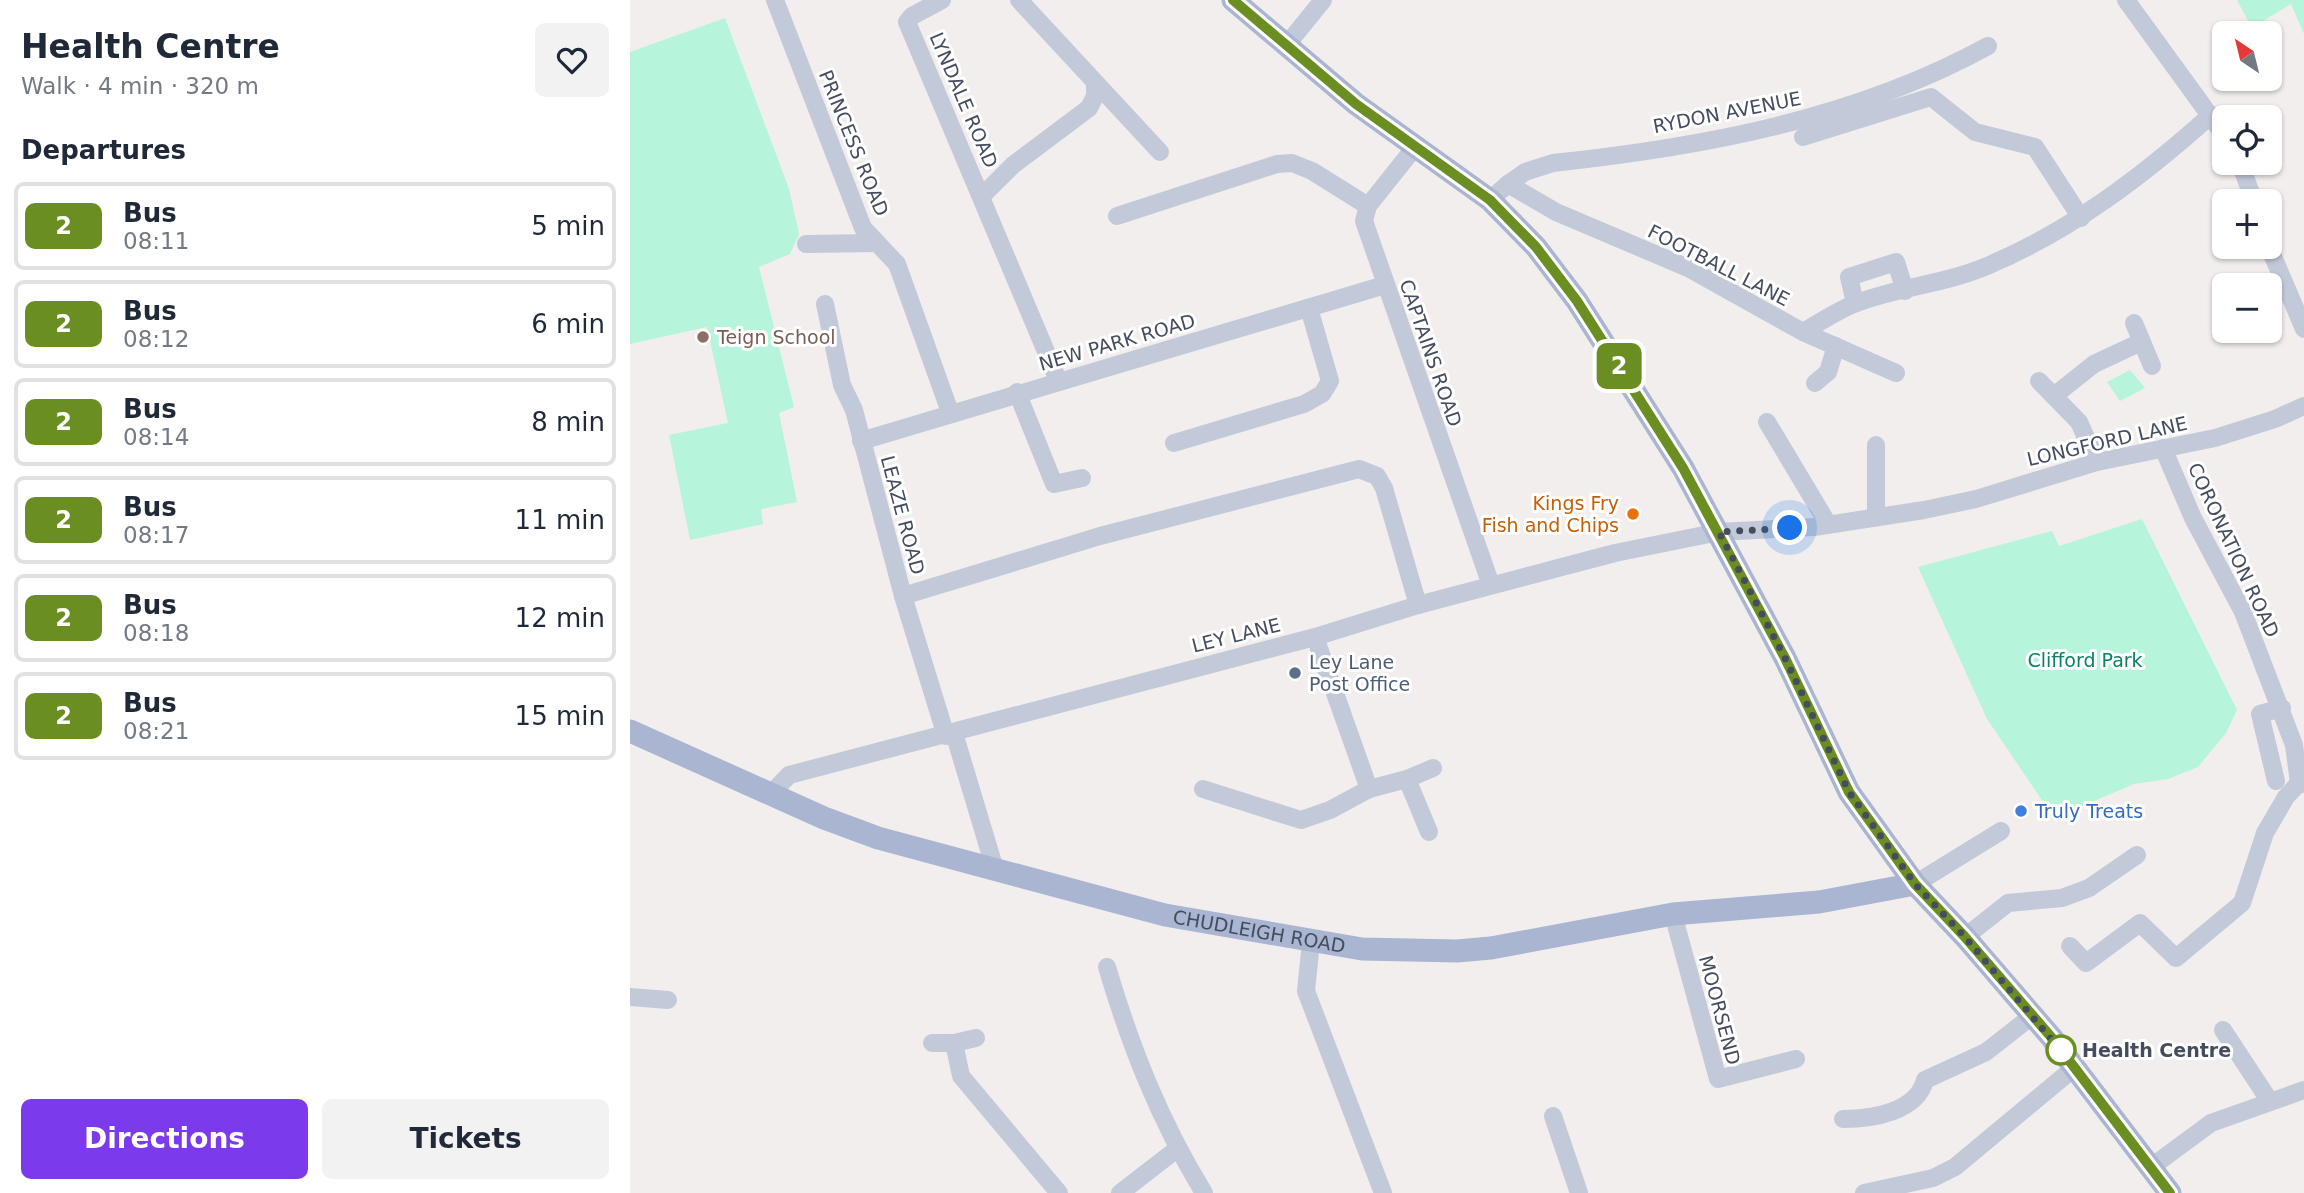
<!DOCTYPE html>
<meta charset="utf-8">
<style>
body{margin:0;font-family:"DejaVu Sans",sans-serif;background:#f2f2f3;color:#1f2937;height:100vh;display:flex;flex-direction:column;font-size:26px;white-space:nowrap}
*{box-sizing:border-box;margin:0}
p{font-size:23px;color:#747a83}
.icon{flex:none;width:38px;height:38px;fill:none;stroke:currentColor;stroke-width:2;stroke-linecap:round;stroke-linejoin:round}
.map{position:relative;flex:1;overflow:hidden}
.side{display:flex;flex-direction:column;background:#fff;width:630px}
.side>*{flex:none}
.badge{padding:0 14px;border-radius:10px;font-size:24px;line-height:46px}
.needle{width:46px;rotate:325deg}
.controls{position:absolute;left:1582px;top:21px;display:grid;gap:14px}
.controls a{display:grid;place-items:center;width:70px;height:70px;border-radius:10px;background:#fff;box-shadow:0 2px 5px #0004;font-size:35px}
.you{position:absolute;width:35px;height:35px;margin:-18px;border:5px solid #fff;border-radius:50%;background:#1a73e8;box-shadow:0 0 0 10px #1a73e833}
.map>.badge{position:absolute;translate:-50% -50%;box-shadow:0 0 0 4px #fff}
h2{padding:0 21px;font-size:26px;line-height:63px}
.round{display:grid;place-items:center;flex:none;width:74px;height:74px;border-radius:10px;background:#f2f2f3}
.summary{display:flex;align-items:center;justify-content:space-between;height:119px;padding:0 21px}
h1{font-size:33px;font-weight:700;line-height:52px}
.cta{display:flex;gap:14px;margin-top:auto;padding:14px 21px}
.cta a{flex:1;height:80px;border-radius:10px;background:#7c3aed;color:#fff;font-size:28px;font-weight:700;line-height:80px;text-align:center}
.cta a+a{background:#f2f2f3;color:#1f2937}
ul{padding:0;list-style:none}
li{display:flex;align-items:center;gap:21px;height:88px;margin:0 14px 10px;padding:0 7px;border:4px solid #e0e1e3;border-radius:10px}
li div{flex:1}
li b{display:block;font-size:26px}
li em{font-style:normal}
li .badge{min-width:77px;font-weight:700;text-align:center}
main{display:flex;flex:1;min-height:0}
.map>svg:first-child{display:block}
.green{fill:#b6f4dc}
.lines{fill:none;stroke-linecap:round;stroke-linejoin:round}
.minor{stroke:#c2c9d8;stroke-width:18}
.major{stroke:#aab5d1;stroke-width:23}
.line-casing{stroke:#fff;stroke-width:16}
.line{stroke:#6b8e23;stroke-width:10}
.walk{stroke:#444c5e;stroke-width:7;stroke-dasharray:0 12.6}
.education-dot{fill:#8d6e63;stroke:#fff;stroke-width:2.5}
.food-dot{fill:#e8710a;stroke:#fff;stroke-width:2.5}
.service-dot{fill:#5c6f8a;stroke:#fff;stroke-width:2.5}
.shop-dot{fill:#3f7fe0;stroke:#fff;stroke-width:2.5}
.stop-dot{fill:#fff;stroke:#6b8e23;stroke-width:3.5}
.labels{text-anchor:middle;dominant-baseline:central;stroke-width:6;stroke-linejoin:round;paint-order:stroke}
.street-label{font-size:19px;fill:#444c5e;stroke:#fff}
.education-label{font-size:19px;fill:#785e54;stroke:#fff;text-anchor:start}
.food-label{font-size:19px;fill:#c56008;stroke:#fff;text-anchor:end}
.park-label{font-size:19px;fill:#0b8262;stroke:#fff}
.service-label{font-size:19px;fill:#4e5e75;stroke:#fff;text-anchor:start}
.shop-label{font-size:19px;fill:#366cbe;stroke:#fff;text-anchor:start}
.stop-label{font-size:19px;font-weight:bold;fill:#444c5e;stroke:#fff;text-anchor:start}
</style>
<main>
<section class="side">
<div class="summary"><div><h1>Health Centre</h1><p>Walk · 4 min · 320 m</p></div><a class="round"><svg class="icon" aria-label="heart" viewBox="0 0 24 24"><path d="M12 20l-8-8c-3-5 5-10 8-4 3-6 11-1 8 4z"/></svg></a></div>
<h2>Departures</h2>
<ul>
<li><span class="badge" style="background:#6b8e23;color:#fff">2</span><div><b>Bus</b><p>08:11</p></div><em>5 min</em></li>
<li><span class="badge" style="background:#6b8e23;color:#fff">2</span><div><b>Bus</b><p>08:12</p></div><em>6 min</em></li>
<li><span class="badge" style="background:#6b8e23;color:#fff">2</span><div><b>Bus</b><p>08:14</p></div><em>8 min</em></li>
<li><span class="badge" style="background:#6b8e23;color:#fff">2</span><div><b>Bus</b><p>08:17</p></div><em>11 min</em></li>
<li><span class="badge" style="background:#6b8e23;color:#fff">2</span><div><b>Bus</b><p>08:18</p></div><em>12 min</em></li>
<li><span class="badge" style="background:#6b8e23;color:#fff">2</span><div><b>Bus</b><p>08:21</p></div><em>15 min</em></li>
</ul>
<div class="cta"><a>Directions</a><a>Tickets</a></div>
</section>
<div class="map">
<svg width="1674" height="1193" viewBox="0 0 1674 1193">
<rect width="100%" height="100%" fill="#f1eeed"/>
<g class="green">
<polygon points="1607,0 1674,0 1674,34 1661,4 1622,28"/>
<polygon points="95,18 159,189 169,234 160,254 129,267 164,407 149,413 167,502 131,509 133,524 60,540 39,435 98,423 77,327 0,344 0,52"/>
<polygon points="1500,370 1515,388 1490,401 1477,382"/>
<polygon points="1512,519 1607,710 1596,733 1568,767 1538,779 1504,784 1445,809 1418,809 1357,719 1288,567 1422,531 1429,546"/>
</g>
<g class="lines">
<g class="minor">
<polyline points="145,0 233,228 267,264 320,412"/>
<polyline points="312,0 282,16 277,22 428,380"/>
<polyline points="389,0 530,152"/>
<polyline points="1496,0 1594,135"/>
<polyline points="655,47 693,0"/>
<polyline points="1173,137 1301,97 1345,132 1405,147 1451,218"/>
<polyline points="785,147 738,206 734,221 861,585"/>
<polyline points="1610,163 1624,201"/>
<path d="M878,184l17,-12 28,-9c150,-16 302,-44 435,-117"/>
<polyline points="352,196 383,165 459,108 465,96 465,83"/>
<polyline points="860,200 878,184 926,212 1058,268 1173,332 1266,373"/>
<polyline points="487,216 647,164 662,163 682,171 738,206"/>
<polyline points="176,244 247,243"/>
<polyline points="1639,247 1674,329"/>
<polyline points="1225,303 1219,277 1266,262 1275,291"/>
<polyline points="195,304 212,385 224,410 273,596 316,736"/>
<polyline points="1504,323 1522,366"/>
<path d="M1173,332c17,-10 34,-21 51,-28 43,-17 91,-20 133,-38 85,-36 156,-90 224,-151"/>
<polyline points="1409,381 1449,422 1467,462"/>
<polyline points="1185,383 1198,372 1206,346"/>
<polyline points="387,392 424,484 452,478"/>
<polyline points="1425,395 1464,364 1511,342"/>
<polyline points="1137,422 1198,524"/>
<polyline points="231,441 755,285"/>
<polyline points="544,443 674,404 692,394 700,381 679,308"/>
<polyline points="1533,448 1563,518 1613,612 1664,745 1669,783 1674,784"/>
<polyline points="1246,516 1246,445"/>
<polyline points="273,596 470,536 729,469 747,476 754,488 788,605"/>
<polyline points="324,733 364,866"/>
<polyline points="777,779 799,832"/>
<polyline points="1646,781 1630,714 1652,708"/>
<polyline points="573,789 671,820 700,810 739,789 685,637"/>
<polyline points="739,789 777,779 803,768"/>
<polyline points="141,794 159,775 685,637 788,605 985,553 1089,532 1184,527 1294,510 1346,499 1467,462 1585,438 1645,419 1674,406"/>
<polyline points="1285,884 1371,831"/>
<polyline points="1043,914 1088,1079 1166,1059"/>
<polyline points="1335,937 1378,903 1432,898 1459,888 1507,855"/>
<polyline points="681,942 676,991 753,1193"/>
<polyline points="1440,946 1456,963 1510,923 1546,958 1612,903 1635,833 1656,797 1669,783"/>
<path d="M477,967c24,81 53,154 97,226"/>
<polyline points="0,997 38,1000"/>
<polyline points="1593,1030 1639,1100"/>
<polyline points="302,1043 324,1043 346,1038"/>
<polyline points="324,1043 331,1076 429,1193"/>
<polyline points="923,1116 949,1193"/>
<path d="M1213,1119c29,0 74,-7 82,-39l61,-28 46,-36"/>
<polyline points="1520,1168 1581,1123 1674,1090"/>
<polyline points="490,1193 547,1149"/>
<polyline points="1234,1193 1303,1178 1325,1167 1444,1068"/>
</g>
<g class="major">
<polyline points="603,0 726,104 860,200 906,247 947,301 1053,468 1155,658 1219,792 1285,884 1335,937 1422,1038 1540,1193"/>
<path id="s1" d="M0,731l194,87 54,20 287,77 197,34 95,2 34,-3 182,-34 146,-12 96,-18"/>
</g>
</g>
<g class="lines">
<defs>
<polyline id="line" points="603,0 726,104 860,200 906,247 947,301 1053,468 1155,658 1219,792 1285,884 1335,937 1422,1038 1540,1193"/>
</defs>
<use href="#line" class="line-casing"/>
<use href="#line" class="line"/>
<polyline class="walk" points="1160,528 1089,532 1155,658 1219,792 1285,884 1335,937 1433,1053 1431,1050"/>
</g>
<circle class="education-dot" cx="73" cy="337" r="7"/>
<circle class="food-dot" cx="1003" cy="514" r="7"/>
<circle class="service-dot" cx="665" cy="673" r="7"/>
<circle class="shop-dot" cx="1391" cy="811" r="7"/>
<circle class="stop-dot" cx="1431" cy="1050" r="14"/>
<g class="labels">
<g class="street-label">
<text transform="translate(334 100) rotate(67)">LYNDALE ROAD</text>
<text transform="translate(1097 112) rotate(-11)">RYDON AVENUE</text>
<text transform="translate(224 143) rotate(68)">PRINCESS ROAD</text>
<text transform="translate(1089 265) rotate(27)">FOOTBALL LANE</text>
<text transform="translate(487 342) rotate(-16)">NEW PARK ROAD</text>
<text transform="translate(801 353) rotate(71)">CAPTAINS ROAD</text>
<text transform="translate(1477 441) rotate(-13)">LONGFORD LANE</text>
<text transform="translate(273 515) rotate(75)">LEAZE ROAD</text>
<text transform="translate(1604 550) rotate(65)">CORONATION ROAD</text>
<text transform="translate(606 635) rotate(-14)">LEY LANE</text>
<text stroke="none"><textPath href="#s1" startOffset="663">CHUDLEIGH ROAD</textPath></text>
<text transform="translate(1090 1010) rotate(75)">MOORSEND</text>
</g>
<g class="education-label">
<text x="87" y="337">Teign School</text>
</g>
<g class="food-label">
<text x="989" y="503">Kings Fry<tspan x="989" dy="22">Fish and Chips</tspan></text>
</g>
<g class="park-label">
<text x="1455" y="660">Clifford Park</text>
</g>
<g class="service-label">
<text x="679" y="662">Ley Lane<tspan x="679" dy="22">Post Office</tspan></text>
</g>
<g class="shop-label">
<text x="1405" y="811">Truly Treats</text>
</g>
<g class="stop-label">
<text x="1452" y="1050">Health Centre</text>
</g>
</g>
</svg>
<div class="controls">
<a><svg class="needle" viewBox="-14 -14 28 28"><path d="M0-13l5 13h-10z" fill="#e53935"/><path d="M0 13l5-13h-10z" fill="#747a83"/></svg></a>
<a><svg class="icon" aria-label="locate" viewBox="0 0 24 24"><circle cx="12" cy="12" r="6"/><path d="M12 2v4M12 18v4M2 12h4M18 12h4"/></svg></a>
<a>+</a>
<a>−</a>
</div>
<div class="you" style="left:1160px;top:528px"></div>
<b class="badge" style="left:989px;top:366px;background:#6b8e23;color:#fff">2</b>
</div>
</main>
